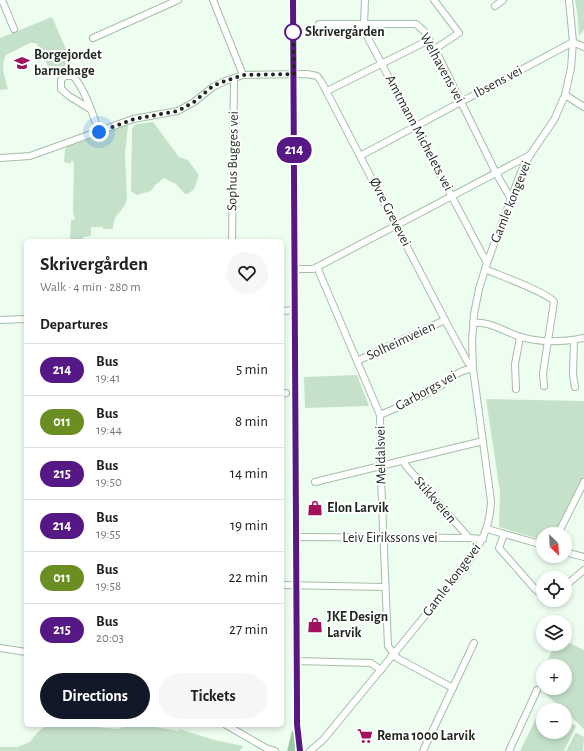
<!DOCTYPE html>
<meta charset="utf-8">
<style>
body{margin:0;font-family:"Alegreya Sans",sans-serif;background:#f6f6f6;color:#202124;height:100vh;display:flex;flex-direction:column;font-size:15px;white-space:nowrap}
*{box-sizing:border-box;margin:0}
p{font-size:13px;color:#757577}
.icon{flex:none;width:22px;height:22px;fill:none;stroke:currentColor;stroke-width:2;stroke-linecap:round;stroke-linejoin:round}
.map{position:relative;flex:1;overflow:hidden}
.drawer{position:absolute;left:24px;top:239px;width:260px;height:488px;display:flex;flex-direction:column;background:#fff;border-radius:6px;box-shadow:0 2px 6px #0003}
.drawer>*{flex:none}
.badge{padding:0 8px;border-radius:13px;font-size:14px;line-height:26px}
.needle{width:26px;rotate:155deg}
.fabs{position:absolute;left:536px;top:527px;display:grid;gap:8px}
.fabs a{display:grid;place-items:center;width:36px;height:36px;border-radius:50%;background:#fff;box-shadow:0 2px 6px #0003;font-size:20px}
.you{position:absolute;width:20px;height:20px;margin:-10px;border:3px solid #fff;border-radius:50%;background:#1a73e8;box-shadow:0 0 0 6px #1a73e833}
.map>.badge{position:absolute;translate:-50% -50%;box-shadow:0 0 0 2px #fff}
h2{padding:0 16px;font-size:15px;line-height:36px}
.round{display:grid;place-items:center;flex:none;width:42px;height:42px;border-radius:21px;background:#f6f6f6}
.overview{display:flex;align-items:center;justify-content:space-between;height:68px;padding:0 16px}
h1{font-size:19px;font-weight:600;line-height:30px}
.cta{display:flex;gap:8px;margin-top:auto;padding:8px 16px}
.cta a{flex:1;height:46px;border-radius:24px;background:#111827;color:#fff;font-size:16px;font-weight:600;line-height:46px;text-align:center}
.cta a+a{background:#f6f6f6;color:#202124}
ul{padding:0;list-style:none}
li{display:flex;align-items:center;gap:12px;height:52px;padding:0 16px;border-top:1px solid #e0e0e0}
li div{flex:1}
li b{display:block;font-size:15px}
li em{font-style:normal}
li .badge{min-width:44px;font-weight:700;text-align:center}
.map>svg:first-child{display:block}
.green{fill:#c6e1c9}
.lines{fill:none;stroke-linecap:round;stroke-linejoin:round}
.minor-casing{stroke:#a4bea7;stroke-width:8}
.major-casing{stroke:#dbdddb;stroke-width:8}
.minor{stroke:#fff;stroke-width:6}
.major{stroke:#98c9a3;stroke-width:7}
.line-casing{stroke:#fff;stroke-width:9}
.line{stroke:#561885;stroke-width:6}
.walk{stroke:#1e281f;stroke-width:4;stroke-dasharray:0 7.2}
.stop-dot{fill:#fff;stroke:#561885;stroke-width:2}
.labels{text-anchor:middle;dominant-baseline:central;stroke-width:4;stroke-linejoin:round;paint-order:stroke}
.stop-label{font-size:14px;font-weight:bold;fill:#1e281f;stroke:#fff;text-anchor:start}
.poi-label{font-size:14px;font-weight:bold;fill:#1e281f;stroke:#fff;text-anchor:start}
.street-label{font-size:14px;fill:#1e281f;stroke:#fff}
</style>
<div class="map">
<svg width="584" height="751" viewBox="0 0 584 751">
<rect width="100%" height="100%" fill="#edfdef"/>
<g class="green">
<polygon points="575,0 584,0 584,30 579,36 577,11"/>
<path d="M52,17l20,46 -21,9 -13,-26 -2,-3h-6l-24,12c-6,11 -1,23 2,34l-8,1v-52z"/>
<polygon points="153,122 179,157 188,160 199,175 194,189 188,194 185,194 176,184 164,178 155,185 151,191 137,195 131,191 132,128 137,124"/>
<path d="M127,125l1,1 -3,27 2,46c-3,13 -14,14 -14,30h-10v-2h-12v9l-8,1v4h-13l1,-21h4l-2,-9 1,-46 -1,-4h-2v3l-7,-2 1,-13 3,-3z"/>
<polygon points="357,375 369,406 305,408 304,377"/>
<polygon points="486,399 584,401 584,477 554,534 543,534 543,540 499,527 500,492"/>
<polygon points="565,641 584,650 584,729 565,711 565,710 563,710 538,687 543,674 543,688 565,688 565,666 546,666 554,644 565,644"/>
<polygon points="541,709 543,710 543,732 565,732 565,720 576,726 564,751 520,751"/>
<polygon points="46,725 74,725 118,729 127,725 144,725 179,731 179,729 214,740 243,746 240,751 0,751 0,747 17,747 30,742 37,733"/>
<polygon points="576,733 584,737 583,751 566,751 575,734"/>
</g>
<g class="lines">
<defs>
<g id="minor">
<polyline points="2,0 14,29"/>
<polyline points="213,0 243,75"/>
<polyline points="365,0 364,25 368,38 487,263"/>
<polyline points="434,0 459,33 435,49"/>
<polyline points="495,6 503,0"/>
<polyline points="319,24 416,24 424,31 435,49 496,173 511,199"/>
<polyline points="93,38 178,0"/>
<polyline points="327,91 429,40"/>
<polyline points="565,95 584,107"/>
<path d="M90,109l-21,-13 -8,-7v-9l4,-4h8c12,13 20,39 26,56"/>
<polyline points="360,156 573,42 584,47"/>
<polyline points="0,158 30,156 133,119 178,111 194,102 213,87 225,81 243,75 307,74 317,76 321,81 445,320 467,361 473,369"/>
<polyline points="232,241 234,81"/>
<polyline points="317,267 380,415 381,478 388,646 397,658 453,688"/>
<polyline points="295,269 313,269 317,267 530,155"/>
<path d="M485,269c11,5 64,24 69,33l-11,71 1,13"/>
<polyline points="282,311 295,310"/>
<polyline points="0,320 26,319"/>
<path d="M473,323c17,-2 30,8 45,13 20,7 45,6 66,2"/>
<polyline points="574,340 573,375 575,387"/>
<polyline points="357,361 445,320"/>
<polyline points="516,389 515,364 520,337"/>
<polyline points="282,394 286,393"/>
<path d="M380,415c19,-8 39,-17 57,-27 12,-7 21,-19 36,-19"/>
<polyline points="403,461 407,467 469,538"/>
<polyline points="315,482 483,441"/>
<polyline points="487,529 543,545"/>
<polyline points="504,534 499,548 535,589 543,595"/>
<polyline points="558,534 584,482"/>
<polyline points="296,537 469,538 483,539"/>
<polyline points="565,552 584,557"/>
<polyline points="282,585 385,587"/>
<polyline points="565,586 584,570"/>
<polyline points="0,648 26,652"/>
<polyline points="297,661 371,663 381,670"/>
<polyline points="226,725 266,748 275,751"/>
<path d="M310,751l13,-11 142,-173c15,-22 25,-38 26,-66l-18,-132 -1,-28 2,-27 5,-25 8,-26 34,-91 9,-17 24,-35 11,-25 6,-27 2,-26 -4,-42"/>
<polyline points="423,751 474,643"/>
<polyline points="509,751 537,690"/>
</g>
<g id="major">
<polyline points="293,0 297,702 297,724 300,751"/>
<polyline points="291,751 295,734"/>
</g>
</defs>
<use href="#minor" class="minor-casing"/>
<use href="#major" class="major-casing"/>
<use href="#minor" class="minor"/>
<use href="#major" class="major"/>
</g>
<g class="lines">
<defs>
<polyline id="line" points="293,0 297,702 297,724 300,751"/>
</defs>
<use href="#line" class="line-casing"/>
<use href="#line" class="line"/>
<polyline class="walk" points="99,132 134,119 178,111 194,102 213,86 225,81 243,75 294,74 293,32"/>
</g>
<defs>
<symbol id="school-bare" viewBox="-9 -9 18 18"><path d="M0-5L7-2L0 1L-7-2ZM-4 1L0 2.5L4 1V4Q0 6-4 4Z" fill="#a0125c" stroke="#fff" stroke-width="2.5" paint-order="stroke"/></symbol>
<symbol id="shop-bare" viewBox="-9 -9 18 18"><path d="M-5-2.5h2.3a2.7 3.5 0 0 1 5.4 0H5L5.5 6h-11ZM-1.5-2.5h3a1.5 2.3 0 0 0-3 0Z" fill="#a0125c" stroke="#fff" stroke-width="2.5" paint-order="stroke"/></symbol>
<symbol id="supermarket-bare" viewBox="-9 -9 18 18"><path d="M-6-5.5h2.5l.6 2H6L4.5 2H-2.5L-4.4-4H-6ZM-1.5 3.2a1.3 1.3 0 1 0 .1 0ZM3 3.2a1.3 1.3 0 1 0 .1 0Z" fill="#a0125c" stroke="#fff" stroke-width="2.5" paint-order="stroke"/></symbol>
</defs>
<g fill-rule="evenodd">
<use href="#school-bare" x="11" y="52" width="22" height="22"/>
<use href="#shop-bare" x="304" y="497" width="22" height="22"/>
<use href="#shop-bare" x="304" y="614" width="22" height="22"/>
<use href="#supermarket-bare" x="354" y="725" width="22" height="22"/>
</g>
<circle class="stop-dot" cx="293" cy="32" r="8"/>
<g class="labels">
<g class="stop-label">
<text x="305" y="32">Skrivergården</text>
</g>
<g class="poi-label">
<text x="34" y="55">Borgejordet<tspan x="34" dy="16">barnehage</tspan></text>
<text x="327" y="508">Elon Larvik</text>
<text x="327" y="617">JKE Design<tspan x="327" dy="16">Larvik</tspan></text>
<text x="377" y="736">Rema 1000 Larvik</text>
</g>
<g class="street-label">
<text transform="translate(442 68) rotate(61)">Welhavens vei</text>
<text transform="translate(498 82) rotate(-28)">Ibsens vei</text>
<text transform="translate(419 133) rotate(62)">Amtmann Michelets vei</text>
<text transform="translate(233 161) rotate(-89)">Sophus Bugges vei</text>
<text transform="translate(511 202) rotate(-68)">Gamle kongevei</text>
<text transform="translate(390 212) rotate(63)">Øvre Grevevei</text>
<text transform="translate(401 341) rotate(-25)">Solheimveien</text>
<text transform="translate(426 391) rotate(-29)">Garborgs vei</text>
<text transform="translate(381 455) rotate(-91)">Meldalsvei</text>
<text transform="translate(435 500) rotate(49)">Stikkveien</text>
<text x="390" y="538">Leiv Eirikssons vei</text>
<text transform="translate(452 580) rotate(-53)">Gamle kongevei</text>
</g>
</g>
</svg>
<div class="fabs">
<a><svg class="needle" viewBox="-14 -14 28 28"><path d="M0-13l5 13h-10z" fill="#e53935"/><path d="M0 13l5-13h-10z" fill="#757577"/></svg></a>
<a><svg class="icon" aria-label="locate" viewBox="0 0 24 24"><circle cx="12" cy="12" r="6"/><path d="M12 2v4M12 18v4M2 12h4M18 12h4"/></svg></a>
<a><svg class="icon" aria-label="layers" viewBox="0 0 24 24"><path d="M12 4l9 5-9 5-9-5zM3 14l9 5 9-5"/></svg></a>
<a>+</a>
<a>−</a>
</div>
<div class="you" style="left:99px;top:132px"></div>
<b class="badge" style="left:294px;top:150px;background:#561885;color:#fff">214</b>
<section class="drawer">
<div class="overview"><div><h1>Skrivergården</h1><p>Walk · 4 min · 280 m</p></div><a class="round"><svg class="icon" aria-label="heart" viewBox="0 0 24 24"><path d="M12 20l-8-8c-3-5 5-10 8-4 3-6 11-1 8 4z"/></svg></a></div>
<h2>Departures</h2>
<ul>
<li><span class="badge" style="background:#561885;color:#fff">214</span><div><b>Bus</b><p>19:41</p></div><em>5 min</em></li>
<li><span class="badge" style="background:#6b8e23;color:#fff">011</span><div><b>Bus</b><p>19:44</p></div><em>8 min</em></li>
<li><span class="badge" style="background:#561885;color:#fff">215</span><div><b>Bus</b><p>19:50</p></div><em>14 min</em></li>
<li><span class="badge" style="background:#561885;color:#fff">214</span><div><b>Bus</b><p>19:55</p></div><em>19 min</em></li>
<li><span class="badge" style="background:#6b8e23;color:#fff">011</span><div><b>Bus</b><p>19:58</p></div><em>22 min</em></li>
<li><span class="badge" style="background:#561885;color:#fff">215</span><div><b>Bus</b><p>20:03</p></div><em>27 min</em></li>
</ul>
<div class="cta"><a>Directions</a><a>Tickets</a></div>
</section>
</div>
